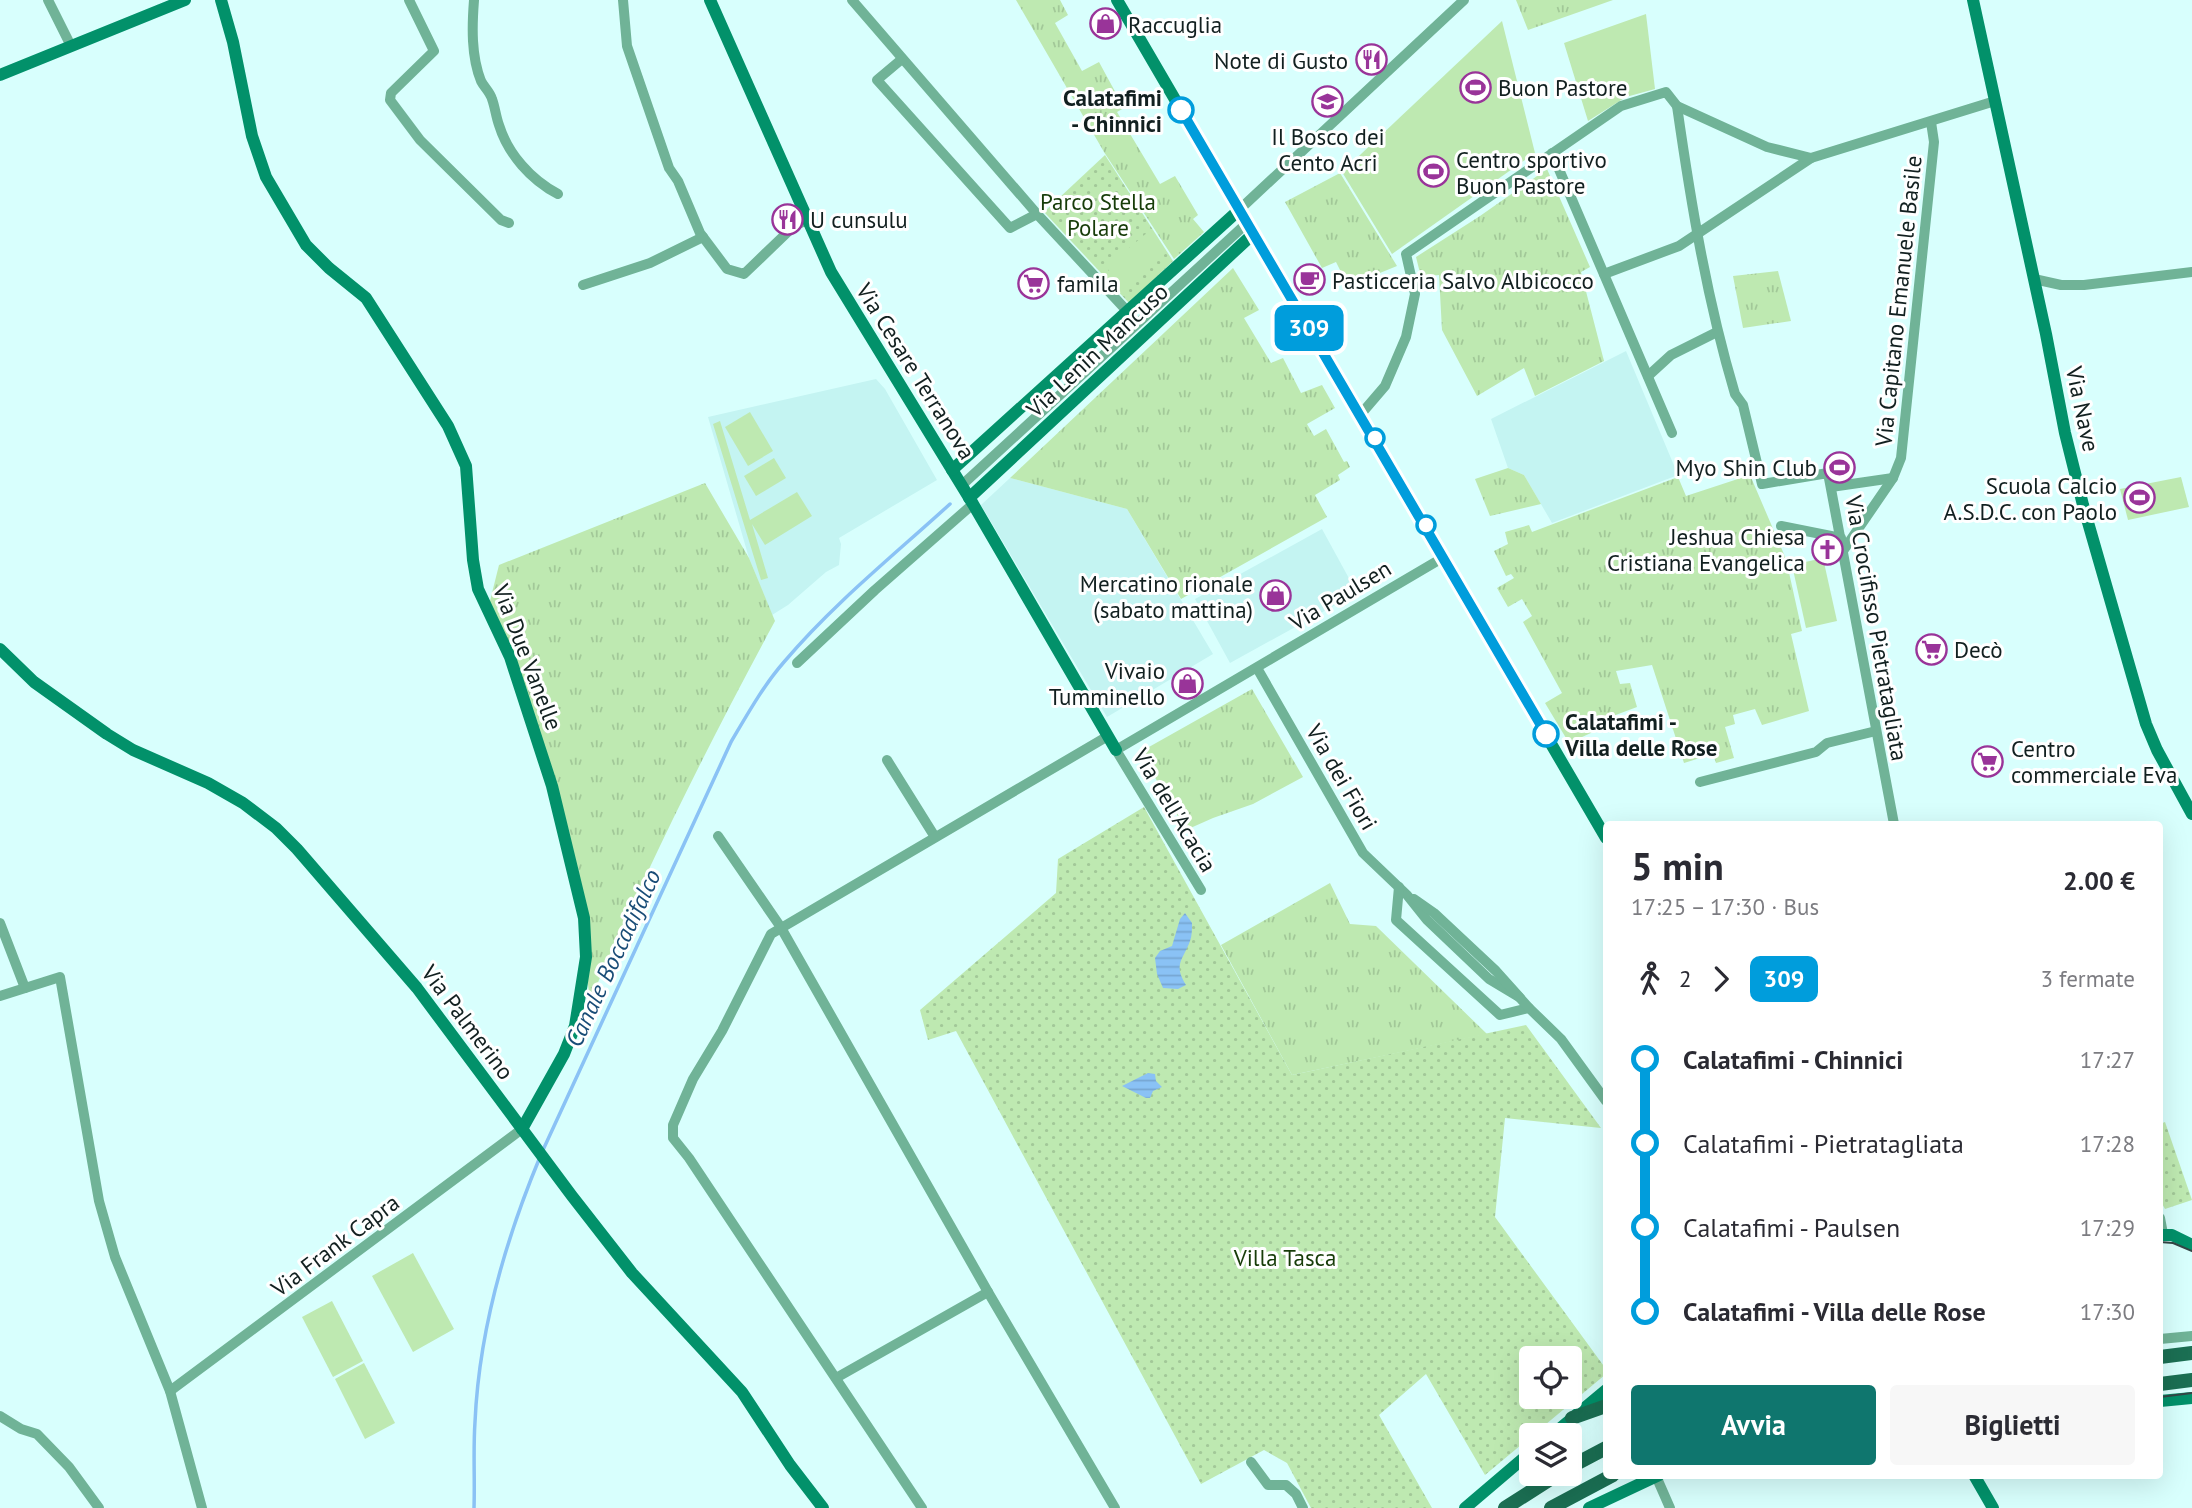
<!DOCTYPE html>
<html lang="it">
<meta charset="utf-8">
<style>
body{margin:0;font-family:"PT Sans",sans-serif;background:#f7f7f7;color:#2b2b33;height:100vh;display:flex;flex-direction:column;font-size:26px;white-space:nowrap}
*{box-sizing:border-box;margin:0}
p{font-size:23px;color:#7c7c81}
.icon{flex:none;width:38px;height:38px;fill:none;stroke:currentColor;stroke-width:2;stroke-linecap:round;stroke-linejoin:round}
.map{position:relative;flex:1;overflow:hidden}
.side{position:absolute;left:1603px;top:821px;width:560px;height:658px;display:flex;flex-direction:column;background:#fff;border-radius:7px;box-shadow:0 7px 28px #0002}
.side>*{flex:none}
.badge{padding:0 14px;border-radius:10px;font-size:24px;line-height:46px}
.controls{position:absolute;left:1519px;top:1346px;display:grid;gap:14px}
.controls a{display:grid;place-items:center;width:63px;height:63px;border-radius:7px;background:#fff;box-shadow:0 7px 28px #0002;font-size:35px}
.map>.badge{position:absolute;translate:-50% -50%;box-shadow:0 0 0 4px #fff}
.legs{display:flex;align-items:center;gap:10px;height:77px;padding:0 28px;font-size:23px}
.legs p{margin-inline-start:auto}
.overview{display:flex;align-items:center;justify-content:space-between;height:119px;padding:0 28px}
h1{font-size:38px;font-weight:700;line-height:52px}
.primary-button{display:flex;gap:14px;margin-top:auto;padding:14px 28px}
.primary-button a{flex:1;height:80px;border-radius:7px;background:#0f766e;color:#fff;font-size:28px;font-weight:700;line-height:80px;text-align:center}
.primary-button a+a{background:#f7f7f7;color:#2b2b33}
ul{padding:0 28px;list-style:none}
li{display:flex;align-items:center;gap:24px;height:84px;font-size:26px}
li i{display:grid;place-items:center;width:10px;height:100%;margin:0 9px;background:currentColor}
li i::after{content:'';width:18px;height:18px;margin:-9px;border:5px solid;border-radius:50%;background:#fff}
li p{margin-inline-start:auto}
li:first-child i{background:linear-gradient(#0000 50%,currentColor 0)}
li:last-child i{background:linear-gradient(currentColor 50%,#0000 0)}
.map>svg:first-child{display:block}
.built{fill:#c4f4f2}
.grass{fill:url(#grass-tufts)}
.park{fill:url(#park-dots);fill-rule:evenodd}
.garden{fill:#bee9b1}
.water{fill:url(#water-rules)}
.lines{fill:none;stroke-linecap:round;stroke-linejoin:round}
.stream{stroke:#8ac2f5;stroke-width:3.5}
.street{stroke:#70b397;stroke-width:10}
.secondary{stroke:#02916a;stroke-width:12}
.primary{stroke:#1b6f53;stroke-width:14}
.tram{stroke:#344646;stroke-width:2}
.line-1-casing{stroke:#fff;stroke-width:16}
.line-1{stroke:#009ddc;stroke-width:10}
.stop-1-dot{fill:#fff;stroke:#009ddc;stroke-width:3.5}
.labels{text-anchor:middle;dominant-baseline:central;stroke-width:6;stroke-linejoin:round;paint-order:stroke}
.poi-label{font-size:23px;fill:#122020;stroke:#fff;text-anchor:start}
.stop-label{font-size:23px;font-weight:bold;fill:#122020;stroke:#fff;text-anchor:end}
.park-label{font-size:23px;fill:#173c09;stroke:#fff}
.street-label{font-size:23px;fill:#122020;stroke:#fff}
.water-label{font-size:24px;font-style:italic;fill:#194d77;stroke:#fff}
</style>
<div class="map">
<svg width="2192" height="1508" viewBox="0 0 2192 1508">
<defs>
<pattern id="grass-tufts" width="24" height="20" patternUnits="userSpaceOnUse" patternTransform="scale(1.75)"><rect width="24" height="20" fill="#bee9b1"/><path d="M3 7l-1-3M5 7V3M7 7l1-3M15 17l-1-3M17 17v-4M19 17l1-3" fill="none" stroke="#a2c898"/></pattern>
<pattern id="park-dots" width="8" height="8" patternUnits="userSpaceOnUse" patternTransform="scale(1.75)"><rect width="8" height="8" fill="#bee9b1"/><path d="M2 2h.1M6 6h.1" fill="none" stroke="#a2c898" stroke-width="1.8" stroke-linecap="round"/></pattern>
<pattern id="water-rules" width="6" height="5" patternUnits="userSpaceOnUse" patternTransform="scale(1.75)"><rect width="6" height="5" fill="#8ac2f5"/><path d="M0 2.5h6" fill="none" stroke="#76a6d2"/></pattern>
</defs>
<rect width="100%" height="100%" fill="#d8fffd"/>
<g class="built">
<polygon points="1626,351 1678,475 1552,523 1524,475 1508,468 1491,419"/>
<polygon points="876,379 885,389 937,480 839,538 841,544 839,565 826,572 788,605 772,615 749,558 708,417"/>
<polygon points="1010,478 1127,509 1213,654 1107,717 981,505"/>
<polygon points="1322,529 1357,593 1230,663 1195,599"/>
</g>
<g class="grass">
<polygon points="1016,0 1060,0 1068,15 1055,23 1082,71 1099,62 1124,108 1117,112 1160,184 1175,176 1198,215 1193,219 1204,232 1174,259 1104,152"/>
<polygon points="1516,0 1613,0 1528,30"/>
<polygon points="1547,169 1590,267 1581,272 1604,361 1535,396 1524,368 1477,396 1442,330 1439,275 1421,277 1416,257 1480,216"/>
<polygon points="1340,173 1397,266 1348,286 1336,262 1322,268 1285,202"/>
<polygon points="1233,268 1259,310 1244,318 1271,363 1283,358 1301,393 1322,385 1335,408 1307,424 1314,436 1326,429 1344,462 1347,461 1350,467 1338,475 1340,480 1315,495 1327,517 1181,599 1127,509 1010,478"/>
<polygon points="1778,271 1791,321 1743,328 1733,276"/>
<polygon points="1508,468 1524,475 1541,504 1490,516 1475,479"/>
<polygon points="1750,475 1786,559 1802,631 1791,634 1809,711 1762,725 1755,709 1733,715 1735,724 1725,727 1734,758 1716,763 1713,754 1684,763 1652,665 1616,671 1620,684 1630,683 1637,707 1605,719 1604,727 1569,743 1545,703 1562,693 1523,622 1532,616 1522,599 1508,607 1497,588 1514,578 1511,574 1506,576 1494,551 1508,544 1505,532 1529,525 1532,532 1678,477 1686,496"/>
<path d="M705,483l44,75 26,63c-67,124 -130,250 -185,380l-15,-124 -61,-208 -26,-60 11,-44z"/>
<polygon points="1252,689 1303,777 1253,804 1213,818 1186,830 1140,752"/>
<polygon points="1330,883 1350,924 1376,926 1487,1034 1292,1075 1221,945"/>
</g>
<g class="park">
<polygon points="1105,155 1173,261 1129,303 1044,212"/>
<path d="M1144,807l148,268 234,-50 75,103 -96,-10 -10,99 111,152v5l-121,101 -59,-101 -47,41 53,93h-121l-24,-45 -23,-13 -63,34 -245,-453 -28,9 -8,-30 136,-117 2,-34zM1531,1358h39v38h-39z"/>
<polygon points="2165,1122 2192,1200 2165,1209 2160,1200 2160,1124"/>
</g>
<g class="garden">
<polygon points="1646,14 1655,89 1626,97 1588,121 1564,43"/>
<polygon points="1502,21 1535,153 1392,254 1342,172"/>
<polygon points="1148,232 1166,253 1124,289 1106,267"/>
<polygon points="750,412 773,451 748,466 725,427"/>
<polygon points="720,421 750,520 797,492 812,516 765,545 752,524 768,578 761,580 713,424"/>
<polygon points="774,458 786,478 756,496 744,476"/>
<polygon points="2181,477 2189,507 2128,520 2120,489"/>
<polygon points="1823,558 1837,621 1806,628 1792,565"/>
<polygon points="413,1253 454,1329 413,1352 372,1276"/>
<polygon points="332,1301 363,1361 333,1377 302,1317"/>
<polygon points="364,1363 395,1423 365,1439 335,1379"/>
</g>
<g class="water">
<path d="M1185,913l7,10c0,6 0,13 -2,18 -7,19 -17,23 -4,44l-8,4 -15,-1 -6,-14 -2,-16 5,-7 12,-5 8,-27z"/>
<polygon points="1148,1073 1155,1074 1156,1081 1162,1087 1153,1091 1150,1098 1146,1098 1122,1086"/>
</g>
<g class="lines">
<g class="stream">
<path d="M543,1150l188,-408c16,-27 32,-56 53,-80 49,-58 110,-107 166,-158"/>
<path d="M474,1508c1,-29 -1,-57 1,-86 4,-91 30,-181 65,-265"/>
</g>
<g class="street">
<polyline points="48,0 71,46"/>
<polyline points="409,0 434,51 391,93 390,100 420,140 501,220 509,223"/>
<path d="M474,0c-2,26 -3,56 7,81 3,6 9,11 11,18 3,8 4,18 7,26 9,29 32,55 59,69"/>
<polyline points="623,0 627,46 669,168 678,181 700,233 727,269 744,274 794,226 807,220"/>
<polyline points="852,0 1037,214 1128,312"/>
<polyline points="902,59 877,80 1010,228 1037,214"/>
<path d="M1677,106c14,98 30,194 58,288l8,11 19,79 66,-11 66,351"/>
<polyline points="1552,153 1672,433"/>
<polyline points="1239,210 1464,0"/>
<polyline points="1604,274 1679,246 1811,158"/>
<polyline points="2034,279 2061,285 2084,285 2192,272"/>
<polyline points="583,285 650,263 703,237"/>
<polyline points="1648,376 1671,355 1717,332"/>
<polyline points="1361,414 1385,386 1406,337 1415,294 1406,254 1621,106 1666,92 1677,106 1767,147 1811,158 1995,101"/>
<polyline points="962,485 1247,223"/>
<polyline points="1831,487 1893,478"/>
<polyline points="1781,526 1841,538"/>
<polyline points="1843,551 1893,478 1901,458 1934,142 1931,122"/>
<polyline points="797,663 875,590 973,504"/>
<polyline points="1257,668 1363,853 1407,895 1427,920 1489,979 1519,997"/>
<polyline points="887,760 935,837"/>
<polyline points="1700,782 1816,752 1827,743 1876,731"/>
<polyline points="718,836 780,926 988,1292 1115,1508"/>
<polyline points="1399,887 1396,920 1500,1015 1529,1008"/>
<polyline points="1201,890 1116,750 1444,557"/>
<polyline points="1414,899 1434,913 1496,971 1529,1008 1561,1039 1606,1101"/>
<polyline points="0,923 25,988"/>
<polyline points="0,996 60,977 99,1201 115,1257 170,1391 202,1508"/>
<polyline points="2160,1218 2163,1234"/>
<polyline points="2160,1339 2192,1336"/>
<polyline points="836,1378 988,1292"/>
<polyline points="170,1391 522,1129"/>
<polyline points="0,1416 21,1429 37,1434 69,1467 99,1508"/>
<polyline points="1251,1462 1268,1485 1286,1485 1296,1494 1303,1508"/>
<polyline points="1656,1476 1670,1508"/>
<polyline points="922,1508 689,1158 673,1138 673,1125 693,1079 722,1031 771,934 1108,736"/>
</g>
<g class="secondary">
<polyline points="221,0 233,42 252,136 266,177 306,245 329,268 366,298 448,426 466,466 473,560 478,589 510,657 552,786 584,918 586,957 575,1026 564,1054 522,1129"/>
<polyline points="710,0 831,272 973,504 1116,750"/>
<polyline points="1117,0 1606,838"/>
<polyline points="1973,0 2046,334 2065,433 2083,505 2146,724 2157,750 2192,814"/>
<polyline points="0,75 185,0"/>
<polyline points="952,470 1239,210"/>
<polyline points="969,498 1253,234"/>
<polyline points="0,649 34,682 107,734 133,750 208,783 243,803 276,828 297,849 417,988 572,1196 632,1273 742,1392 790,1465 823,1508"/>
<polyline points="2160,1235 2172,1235 2192,1245"/>
<polyline points="2160,1401 2192,1398"/>
<polyline points="1552,1435 1606,1390"/>
<polyline points="1974,1475 1993,1508"/>
<polyline points="1465,1508 1531,1452"/>
<polyline points="1589,1508 1659,1475"/>
</g>
<g class="primary">
<polyline points="2160,1357 2192,1353"/>
<polyline points="2160,1384 2192,1380"/>
<polyline points="1572,1418 1606,1406"/>
<polyline points="1570,1467 1606,1448"/>
<polyline points="1505,1508 1558,1474"/>
<polyline points="1551,1508 1613,1475"/>
</g>
<g class="tram">
<polyline points="2160,1242 2173,1243 2192,1251"/>
<polyline points="2160,1397 2192,1393"/>
</g>
</g>
<g class="lines">
<defs>
<polyline id="line-1" points="1181,110 1546,734"/>
</defs>
<use href="#line-1" class="line-1-casing"/>
<use href="#line-1" class="line-1"/>
</g>
<defs>
<symbol id="shop-ring" viewBox="-11 -11 22 22"><circle r="9.5" fill="#fff" stroke="#993499" stroke-width="1.5"/><path d="M-5-2.5h2.3a2.7 3.5 0 0 1 5.4 0H5L5.5 6h-11ZM-1.5-2.5h3a1.5 2.3 0 0 0-3 0Z" fill="#993499"/></symbol>
<symbol id="restaurant-ring" viewBox="-11 -11 22 22"><circle r="9.5" fill="#fff" stroke="#993499" stroke-width="1.5"/><path d="M-5-6h1v4h1v-4h1v4h1v-4h1v5L-1.5 .5V6h-2V.5L-5-1ZM5-6V6H3V1.5H1.5Q1.5-4 5-6Z" fill="#993499"/></symbol>
<symbol id="stadium-ring" viewBox="-11 -11 22 22"><circle r="9.5" fill="#fff" stroke="#993499" stroke-width="1.5"/><path d="M0-5a6.5 5 0 1 0 0 10a6.5 5 0 1 0 0-10ZM-3.5-1.8h7v3.6h-7Z" fill="#993499"/></symbol>
<symbol id="school-ring" viewBox="-11 -11 22 22"><circle r="9.5" fill="#fff" stroke="#993499" stroke-width="1.5"/><path d="M0-5L7-2L0 1L-7-2ZM-4 1L0 2.5L4 1V4Q0 6-4 4Z" fill="#993499"/></symbol>
<symbol id="cafe-ring" viewBox="-11 -11 22 22"><circle r="9.5" fill="#fff" stroke="#993499" stroke-width="1.5"/><path d="M-5.5-4.5H6V0H3Q3 3.5 0 3.5H-2.5Q-5.5 3.5-5.5 0ZM3-3.2v2h1.7v-2ZM-6 4.5H4V6H-6Z" fill="#993499"/></symbol>
<symbol id="supermarket-ring" viewBox="-11 -11 22 22"><circle r="9.5" fill="#fff" stroke="#993499" stroke-width="1.5"/><path d="M-6-5.5h2.5l.6 2H6L4.5 2H-2.5L-4.4-4H-6ZM-1.5 3.2a1.3 1.3 0 1 0 .1 0ZM3 3.2a1.3 1.3 0 1 0 .1 0Z" fill="#993499"/></symbol>
<symbol id="church-ring" viewBox="-11 -11 22 22"><circle r="9.5" fill="#fff" stroke="#993499" stroke-width="1.5"/><path d="M-1.2-6h2.4v3.5h3.3v2.4h-3.3V6h-2.4V-.1h-3.3v-2.4h3.3Z" fill="#993499"/></symbol>
</defs>
<g fill-rule="evenodd">
<use href="#shop-ring" x="1088" y="6" width="35" height="35"/>
<use href="#restaurant-ring" x="1354" y="42" width="35" height="35"/>
<use href="#stadium-ring" x="1458" y="70" width="35" height="35"/>
<use href="#school-ring" x="1310" y="84" width="35" height="35"/>
<use href="#stadium-ring" x="1416" y="154" width="35" height="35"/>
<use href="#restaurant-ring" x="770" y="202" width="35" height="35"/>
<use href="#cafe-ring" x="1292" y="262" width="35" height="35"/>
<use href="#supermarket-ring" x="1016" y="266" width="35" height="35"/>
<use href="#stadium-ring" x="1822" y="450" width="35" height="35"/>
<use href="#stadium-ring" x="2122" y="480" width="35" height="35"/>
<use href="#church-ring" x="1810" y="532" width="35" height="35"/>
<use href="#shop-ring" x="1258" y="578" width="35" height="35"/>
<use href="#supermarket-ring" x="1914" y="632" width="35" height="35"/>
<use href="#shop-ring" x="1170" y="666" width="35" height="35"/>
<use href="#supermarket-ring" x="1970" y="744" width="35" height="35"/>
</g>
<g class="stop-1-dot">
<circle cx="1181" cy="110" r="12"/>
<circle cx="1375" cy="438" r="9"/>
<circle cx="1426" cy="525" r="9"/>
<circle cx="1546" cy="734" r="12"/>
</g>
<g class="labels">
<g class="poi-label">
<text x="1128" y="24">Raccuglia</text>
<text x="1348" y="60" text-anchor="end">Note di Gusto</text>
<text x="1498" y="87">Buon Pastore</text>
<text x="1328" y="136" text-anchor="middle">Il Bosco dei<tspan x="1328" dy="26">Cento Acri</tspan></text>
<text x="1456" y="159">Centro sportivo<tspan x="1456" dy="26">Buon Pastore</tspan></text>
<text x="810" y="219">U cunsulu</text>
<text x="1332" y="280">Pasticceria Salvo Albicocco</text>
<text x="1057" y="283">famila</text>
<text x="1817" y="467" text-anchor="end">Myo Shin Club</text>
<text x="2117" y="485" text-anchor="end">Scuola Calcio<tspan x="2117" dy="26">A.S.D.C. con Paolo</tspan></text>
<text x="1805" y="536" text-anchor="end">Jeshua Chiesa<tspan x="1805" dy="26">Cristiana Evangelica</tspan></text>
<text x="1253" y="583" text-anchor="end">Mercatino rionale<tspan x="1253" dy="26">(sabato mattina)</tspan></text>
<text x="1954" y="649">Decò</text>
<text x="1165" y="670" text-anchor="end">Vivaio<tspan x="1165" dy="26">Tumminello</tspan></text>
<text x="2011" y="748">Centro<tspan x="2011" dy="26">commerciale Eva</tspan></text>
</g>
<g class="stop-label">
<text x="1162" y="97">Calatafimi<tspan x="1162" dy="26">- Chinnici</tspan></text>
<text x="1565" y="721" text-anchor="start">Calatafimi -<tspan x="1565" dy="26">Villa delle Rose</tspan></text>
</g>
<g class="park-label">
<text x="1098" y="201">Parco Stella<tspan x="1098" dy="26">Polare</tspan></text>
<text x="1285" y="1257">Villa Tasca</text>
</g>
<g class="street-label">
<text transform="translate(1898 301) rotate(-84)">Via Capitano Emanuele Basile</text>
<text transform="translate(1097 350) rotate(-43)">Via Lenin Mancuso</text>
<text transform="translate(916 371) rotate(58)">Via Cesare Terranova</text>
<text transform="translate(2083 409) rotate(78)">Via Nave</text>
<text transform="translate(1340 595) rotate(-31)">Via Paulsen</text>
<text transform="translate(1877 628) rotate(80)">Via Crocifisso Pietratagliata</text>
<text transform="translate(528 657) rotate(69)">Via Due Vanelle</text>
<text transform="translate(1342 777) rotate(60)">Via dei Fiori</text>
<text transform="translate(1175 810) rotate(59)">Via dell'Acacia</text>
<text transform="translate(468 1022) rotate(53)">Via Palmerino</text>
<text transform="translate(335 1245) rotate(-37)">Via Frank Capra</text>
</g>
<g class="water-label">
<text transform="translate(613 958) rotate(-65)">Canale Boccadifalco</text>
</g>
</g>
</svg>
<div class="controls">
<a><svg class="icon" aria-label="locate" viewBox="0 0 24 24"><circle cx="12" cy="12" r="6"/><path d="M12 2v4M12 18v4M2 12h4M18 12h4"/></svg></a>
<a><svg class="icon" aria-label="layers" viewBox="0 0 24 24"><path d="M12 4l9 5-9 5-9-5zM3 14l9 5 9-5"/></svg></a>
</div>
<b class="badge" style="left:1309px;top:328px;background:#009ddc;color:#fff">309</b>
<section class="side">
<div class="overview"><div><h1>5 min</h1><p>17:25 – 17:30 · Bus</p></div><b>2.00 €</b></div>
<div class="legs"><svg class="icon" aria-label="walk" viewBox="0 0 24 24"><circle cx="13" cy="4" r="2"/><path d="M13 8l-2 6 4 7M11 14l-3 7M7 12l3-4h3l4 4"/></svg>2<svg class="icon" aria-label="forward" viewBox="0 0 24 24"><path d="M9 5l7 7-7 7"/></svg><b class="badge" style="background:#009ddc;color:#fff">309</b><p>3 fermate</p></div>
<ul>
<li><i style="color:#009ddc"></i><b>Calatafimi - Chinnici</b><p>17:27</p></li>
<li><i style="color:#009ddc"></i><span>Calatafimi - Pietratagliata</span><p>17:28</p></li>
<li><i style="color:#009ddc"></i><span>Calatafimi - Paulsen</span><p>17:29</p></li>
<li><i style="color:#009ddc"></i><b>Calatafimi - Villa delle Rose</b><p>17:30</p></li>
</ul>
<div class="primary-button"><a>Avvia</a><a>Biglietti</a></div>
</section>
</div>
